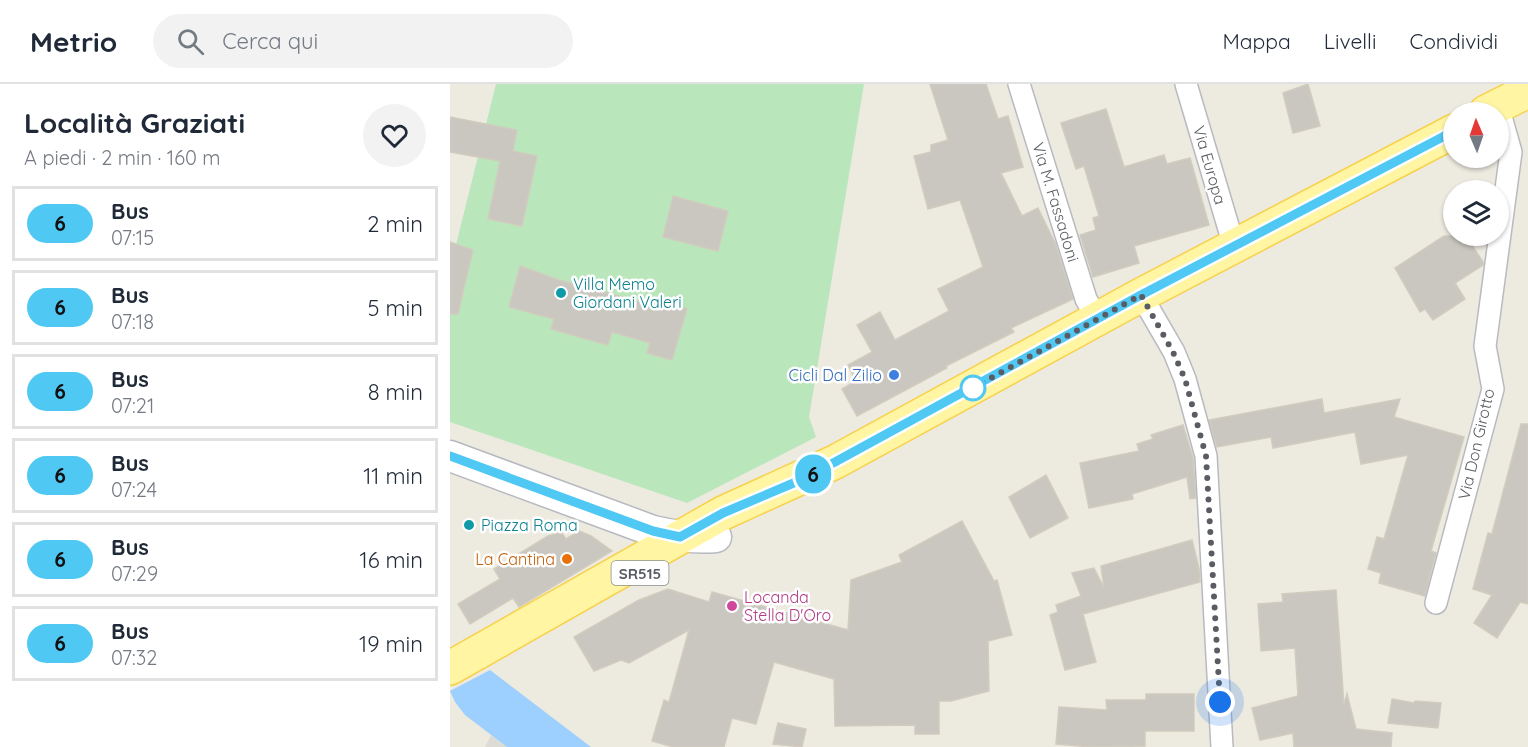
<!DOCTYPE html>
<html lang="it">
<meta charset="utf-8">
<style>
body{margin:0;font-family:Quicksand,sans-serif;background:#f2f2f3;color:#1f2937;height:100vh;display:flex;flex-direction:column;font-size:22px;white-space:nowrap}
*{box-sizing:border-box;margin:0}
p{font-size:20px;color:#747a83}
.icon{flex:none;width:33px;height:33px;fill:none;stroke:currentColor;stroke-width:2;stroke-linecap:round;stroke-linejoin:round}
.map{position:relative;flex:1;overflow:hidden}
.side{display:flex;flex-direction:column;background:#fff;width:450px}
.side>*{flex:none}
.badge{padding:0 12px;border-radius:20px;font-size:21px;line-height:39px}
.needle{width:39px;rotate:358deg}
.buttons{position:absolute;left:993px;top:18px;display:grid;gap:12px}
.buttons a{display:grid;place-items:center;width:66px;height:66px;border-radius:50%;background:#fff;box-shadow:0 2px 4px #0004;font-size:30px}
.you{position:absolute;width:30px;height:30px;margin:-15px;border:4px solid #fff;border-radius:50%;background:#1a73e8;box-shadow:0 0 0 9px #1a73e833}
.map>.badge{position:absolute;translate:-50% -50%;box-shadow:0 0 0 3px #fff}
.round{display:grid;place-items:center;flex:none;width:63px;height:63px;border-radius:32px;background:#f2f2f3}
.head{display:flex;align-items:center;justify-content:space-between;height:102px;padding:0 24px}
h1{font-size:28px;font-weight:700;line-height:45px}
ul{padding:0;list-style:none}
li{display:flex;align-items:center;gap:18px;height:75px;margin:0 12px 9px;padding:0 12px;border:3px solid #e0e1e3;border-radius:0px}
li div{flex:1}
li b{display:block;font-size:22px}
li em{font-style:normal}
li .badge{min-width:66px;font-weight:700;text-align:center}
header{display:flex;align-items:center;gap:36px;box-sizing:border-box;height:84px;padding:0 30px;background:#fff;border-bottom:2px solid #e0e1e3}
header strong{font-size:28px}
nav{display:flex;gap:33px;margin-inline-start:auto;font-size:21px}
.search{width:420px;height:54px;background:#f2f2f3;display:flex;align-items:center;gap:15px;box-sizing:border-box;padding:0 21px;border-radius:33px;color:#747a83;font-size:22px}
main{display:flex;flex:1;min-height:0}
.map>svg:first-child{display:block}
.industrial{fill:#dddcd4}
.green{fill:#bae6bc}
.water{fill:#9dcfff}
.building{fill:#c9c7bf;stroke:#d1ccbe;stroke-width:1.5}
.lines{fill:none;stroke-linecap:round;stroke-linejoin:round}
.street-casing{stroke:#b8bac0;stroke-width:24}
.secondary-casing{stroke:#b6b9c0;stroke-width:33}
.primary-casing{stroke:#f8d14d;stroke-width:36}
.street{stroke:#fff;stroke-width:21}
.secondary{stroke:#fff;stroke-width:30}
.primary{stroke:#fff5a2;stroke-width:33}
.line-casing{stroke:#fff;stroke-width:14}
.line{stroke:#50c8f4;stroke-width:9}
.walk{stroke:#595c62;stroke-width:6;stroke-dasharray:0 10.8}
.culture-dot{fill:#0f9aa8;stroke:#fff;stroke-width:2}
.shop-dot{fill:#3f7fe0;stroke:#fff;stroke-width:2}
.stop-dot{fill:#fff;stroke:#50c8f4;stroke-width:3}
.food-dot{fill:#e8710a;stroke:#fff;stroke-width:2}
.hotel-dot{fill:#d1479c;stroke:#fff;stroke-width:2}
.labels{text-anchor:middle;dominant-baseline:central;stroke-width:5;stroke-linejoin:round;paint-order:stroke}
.shield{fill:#fff;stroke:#8b8d91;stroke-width:1.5}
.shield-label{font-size:15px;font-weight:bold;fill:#595c62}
.street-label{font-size:16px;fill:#595c62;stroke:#fff}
.culture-label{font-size:16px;fill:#0d838f;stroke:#fff;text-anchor:start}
.shop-label{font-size:16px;fill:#366cbe;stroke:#fff;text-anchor:end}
.food-label{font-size:16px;fill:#c56008;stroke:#fff;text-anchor:end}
.hotel-label{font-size:16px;fill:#b23c85;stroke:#fff;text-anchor:start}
</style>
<header>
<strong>Metrio</strong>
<div class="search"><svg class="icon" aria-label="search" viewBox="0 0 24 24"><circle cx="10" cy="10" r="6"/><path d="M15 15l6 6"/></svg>Cerca qui</div>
<nav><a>Mappa</a><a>Livelli</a><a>Condividi</a></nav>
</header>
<main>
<section class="side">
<div class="head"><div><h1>Località Graziati</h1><p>A piedi · 2 min · 160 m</p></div><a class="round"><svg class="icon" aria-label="heart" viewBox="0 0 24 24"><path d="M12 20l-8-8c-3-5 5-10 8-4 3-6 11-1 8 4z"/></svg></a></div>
<ul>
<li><span class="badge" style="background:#50c8f4;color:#111">6</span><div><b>Bus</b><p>07:15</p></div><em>2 min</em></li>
<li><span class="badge" style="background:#50c8f4;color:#111">6</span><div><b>Bus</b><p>07:18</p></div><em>5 min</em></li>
<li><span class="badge" style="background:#50c8f4;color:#111">6</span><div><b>Bus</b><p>07:21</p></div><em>8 min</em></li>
<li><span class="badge" style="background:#50c8f4;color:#111">6</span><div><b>Bus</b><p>07:24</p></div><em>11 min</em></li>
<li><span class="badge" style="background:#50c8f4;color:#111">6</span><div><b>Bus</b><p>07:29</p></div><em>16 min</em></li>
<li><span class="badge" style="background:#50c8f4;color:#111">6</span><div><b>Bus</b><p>07:32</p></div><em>19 min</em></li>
</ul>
</section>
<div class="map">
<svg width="1078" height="663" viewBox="0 0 1078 663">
<rect width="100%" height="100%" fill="#edeae0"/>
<polygon class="industrial" points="41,651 57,663 35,663"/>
<polygon class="green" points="46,0 414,0 359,333 366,353 237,419 0,338 0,185"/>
<polygon class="water" points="40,586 141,663 57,663 15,631 5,618 0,607"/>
<g class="building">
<polygon points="480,0 536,0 548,35 558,32 573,83 551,89 572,132 588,124 605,159 623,215 561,244 564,248 496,282 497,284 407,332 392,305 406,297 398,281 422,268 407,241 430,228 445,256 499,227 488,205 533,183 510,116 478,125 464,72 481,68 481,61 498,56"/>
<polygon points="858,0 870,42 843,49 833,9"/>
<polygon points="656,25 674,83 714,71 717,80 740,74 759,141 684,162 689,179 643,193 630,151 646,146 643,134 649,132 634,82 626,85 611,39"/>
<polygon points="0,33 67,46 63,67 87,72 72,142 38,135 50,77 0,68"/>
<polygon points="223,112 278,127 268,167 213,153"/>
<polygon points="994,152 1016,152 1033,178 1033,181 1005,199 1015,215 983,236 975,225 970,228 945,184"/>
<polygon points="0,158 23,166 8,230 0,230"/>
<polygon points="70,182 109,196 210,223 212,217 237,225 222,276 197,269 200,259 162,248 158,261 101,245 104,235 59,223"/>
<polygon points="872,315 874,329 950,315 944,333 1014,353 981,467 986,469 975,512 929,499 931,489 918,485 927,453 934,455 958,371 911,380 905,348 823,364 821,353 767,363 759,336"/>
<polygon points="1071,340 1078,340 1078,520 1070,518 1047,554 1024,539 1042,511 1023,505 1038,449 1042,450"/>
<polygon points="733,341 743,374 746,414 740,415 737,393 682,410 683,415 639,424 630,379 689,367 687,360 703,355 701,351"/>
<polygon points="596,391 618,434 580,454 559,413"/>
<polygon points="512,437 544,497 547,496 562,551 538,557 539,607 501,617 489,617 489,650 465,650 465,641 385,642 384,595 324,578 306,640 282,634 274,663 223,663 202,657 214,616 219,618 239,546 179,579 171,576 144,587 124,553 189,516 218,505 259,518 262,508 398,546 401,496 452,478 449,471"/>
<polygon points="129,447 141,452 162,467 69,523 63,514 20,540 8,520 50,495 44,485 98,452 111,448 116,455"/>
<polygon points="742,456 749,484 750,498 633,530 646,578 615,586 600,531 608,528 606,521 631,512 622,489 644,484 654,504 651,482"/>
<polygon points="886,506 894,621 897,610 906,645 942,649 941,663 844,663 843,649 810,656 802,624 848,612 845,564 811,567 808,520 833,518 832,510"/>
<polygon points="696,610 744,610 744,647 695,647 695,662 641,663 606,660 609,623 657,626 656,616 696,616"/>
<polygon points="942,615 964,619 965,617 991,619 988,644 938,639"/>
<polygon points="328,639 356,645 352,663 323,660"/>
</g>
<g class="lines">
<defs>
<g id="street">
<polyline points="569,0 636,215 647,235"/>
<polyline points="736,0 784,162"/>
<polyline points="691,211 724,268 735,295 756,372 772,663"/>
<polyline points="986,519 1043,305 1035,262 1061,68 1048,22"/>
</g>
<path id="secondary" d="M0,372l203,75c22,5 41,8 63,6"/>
<g id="primary">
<polyline points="1036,28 1078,7"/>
<polyline points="0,584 273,429 385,378 691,211 1004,47"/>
</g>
</defs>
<use href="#street" class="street-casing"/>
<use href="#secondary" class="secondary-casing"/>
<use href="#primary" class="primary-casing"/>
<use href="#street" class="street"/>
<use href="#secondary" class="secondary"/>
<use href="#primary" class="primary"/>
</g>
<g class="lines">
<defs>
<polyline id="line" points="0,372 203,447 230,453 273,429 346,398 385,378 691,211 1004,47"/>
</defs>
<use href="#line" class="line-casing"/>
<use href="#line" class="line"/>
<polyline class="walk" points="523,304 691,211 723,268 735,295 756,372 770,618"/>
</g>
<g class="culture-dot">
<circle cx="111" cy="209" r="6"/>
<circle cx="19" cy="441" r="6"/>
</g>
<circle class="shop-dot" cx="444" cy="291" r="6"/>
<circle class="stop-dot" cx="523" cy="304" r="12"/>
<circle class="food-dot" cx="117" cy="475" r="6"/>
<circle class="hotel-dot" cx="282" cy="522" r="6"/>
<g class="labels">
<rect class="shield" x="161.5" y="477" width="57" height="24" rx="4.5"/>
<g class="shield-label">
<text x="190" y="489">SR515</text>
</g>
<g class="street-label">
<text transform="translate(760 81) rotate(74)">Via Europa</text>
<text transform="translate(606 118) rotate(73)">Via M. Fassadoni</text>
<text transform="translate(1026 360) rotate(-77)">Via Don Girotto</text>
</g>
<g class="culture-label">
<text x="123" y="200">Villa Memo<tspan x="123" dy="18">Giordani Valeri</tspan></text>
<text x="31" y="441">Piazza Roma</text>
</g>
<g class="shop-label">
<text x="432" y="291">Cicli Dal Zilio</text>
</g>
<g class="food-label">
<text x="105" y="475">La Cantina</text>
</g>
<g class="hotel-label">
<text x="294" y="513">Locanda<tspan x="294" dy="18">Stella D'Oro</tspan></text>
</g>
</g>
</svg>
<div class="buttons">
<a><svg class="needle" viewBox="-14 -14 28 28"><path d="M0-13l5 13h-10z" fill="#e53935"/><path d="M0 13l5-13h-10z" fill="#747a83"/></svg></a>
<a><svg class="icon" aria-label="layers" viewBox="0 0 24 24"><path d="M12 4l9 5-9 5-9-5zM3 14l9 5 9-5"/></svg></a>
</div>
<div class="you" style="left:770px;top:618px"></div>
<b class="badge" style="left:363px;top:390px;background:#50c8f4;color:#111">6</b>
</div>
</main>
